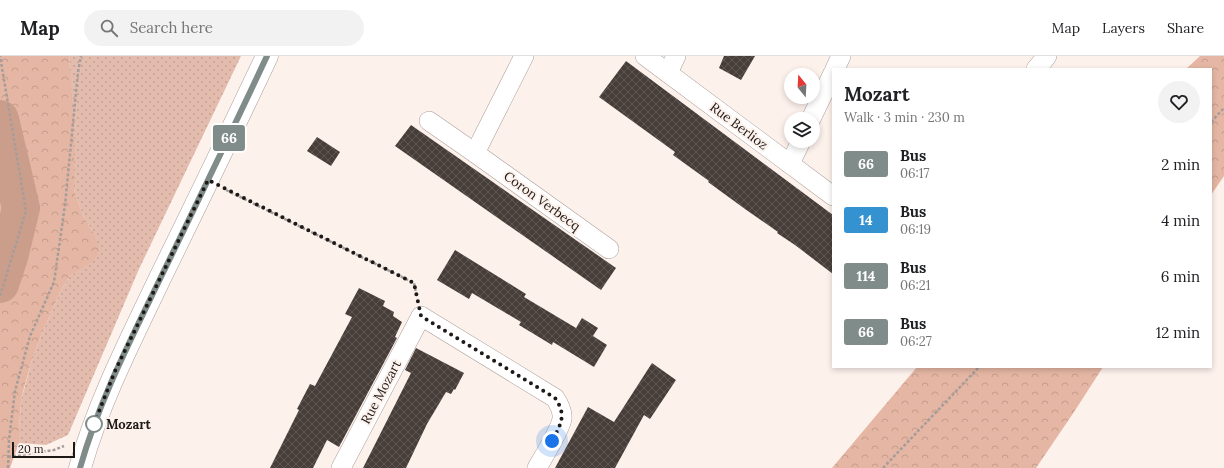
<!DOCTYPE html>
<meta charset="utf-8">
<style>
body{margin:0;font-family:Lora,serif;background:#f2f2f2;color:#202124;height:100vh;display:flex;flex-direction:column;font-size:15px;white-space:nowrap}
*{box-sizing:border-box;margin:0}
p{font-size:13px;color:#757577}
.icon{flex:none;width:22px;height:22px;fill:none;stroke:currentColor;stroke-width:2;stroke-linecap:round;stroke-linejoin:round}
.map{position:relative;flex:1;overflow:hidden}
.details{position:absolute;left:832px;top:12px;width:380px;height:300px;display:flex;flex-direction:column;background:#fff;border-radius:0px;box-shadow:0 2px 6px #0003}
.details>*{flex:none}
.badge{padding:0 8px;border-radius:3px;font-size:14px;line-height:26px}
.needle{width:26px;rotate:342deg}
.buttons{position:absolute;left:784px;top:12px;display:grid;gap:8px}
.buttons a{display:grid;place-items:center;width:36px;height:36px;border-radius:50%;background:#fff;box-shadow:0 2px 6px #0003;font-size:20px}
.scale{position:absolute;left:12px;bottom:10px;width:63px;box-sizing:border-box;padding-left:4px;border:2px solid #1d1917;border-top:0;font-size:11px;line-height:14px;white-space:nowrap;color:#1d1917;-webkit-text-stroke:3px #fdf1ec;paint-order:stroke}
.you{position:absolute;width:20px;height:20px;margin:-10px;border:3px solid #fff;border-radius:50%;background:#1a73e8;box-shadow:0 0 0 6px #1a73e833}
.map>.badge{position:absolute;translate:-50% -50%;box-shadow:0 0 0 2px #fff}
.round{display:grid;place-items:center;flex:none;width:42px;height:42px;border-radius:21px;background:#f2f2f2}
.headline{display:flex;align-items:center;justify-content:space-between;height:68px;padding:0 12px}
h1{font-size:19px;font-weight:700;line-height:30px}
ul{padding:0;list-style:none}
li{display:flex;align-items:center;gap:12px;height:56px;padding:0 12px}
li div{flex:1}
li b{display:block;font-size:15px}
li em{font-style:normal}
li .badge{min-width:44px;font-weight:700;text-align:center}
header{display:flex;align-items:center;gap:24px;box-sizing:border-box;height:56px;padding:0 20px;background:#fff;border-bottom:1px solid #e0e0e0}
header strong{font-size:19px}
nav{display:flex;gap:22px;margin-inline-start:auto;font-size:14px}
.search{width:280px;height:36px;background:#f2f2f2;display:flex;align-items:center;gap:10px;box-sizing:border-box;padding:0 14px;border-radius:22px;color:#757577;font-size:15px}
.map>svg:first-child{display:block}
.grass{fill:url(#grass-dots)}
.forest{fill:url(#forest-crowns)}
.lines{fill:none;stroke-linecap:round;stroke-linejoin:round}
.river{stroke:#cb9e8b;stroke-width:38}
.building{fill:url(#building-cross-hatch)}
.street-casing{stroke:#ab9f9b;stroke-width:20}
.secondary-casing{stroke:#ab9f9b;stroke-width:23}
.path{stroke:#a69d9a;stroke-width:2.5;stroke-dasharray:3 2;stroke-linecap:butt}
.street{stroke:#fff;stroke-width:19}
.secondary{stroke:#fff;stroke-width:22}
.line-casing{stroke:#fff;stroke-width:9}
.line{stroke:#808c89;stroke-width:6}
.walk{stroke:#1d1917;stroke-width:4;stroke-dasharray:0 7.2}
.stop-dot{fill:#fff;stroke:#808c89;stroke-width:2}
.labels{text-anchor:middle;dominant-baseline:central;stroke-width:4;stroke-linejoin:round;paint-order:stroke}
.street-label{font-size:13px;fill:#1d1917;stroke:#fdf1ec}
.stop-label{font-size:13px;font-weight:bold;fill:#1d1917;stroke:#fdf1ec;text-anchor:start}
</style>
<header>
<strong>Map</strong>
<div class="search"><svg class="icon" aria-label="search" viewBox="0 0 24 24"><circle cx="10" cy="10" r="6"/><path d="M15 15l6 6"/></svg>Search here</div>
<nav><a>Map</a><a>Layers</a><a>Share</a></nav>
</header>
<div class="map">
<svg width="1224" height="412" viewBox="0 0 1224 412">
<defs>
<pattern id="grass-dots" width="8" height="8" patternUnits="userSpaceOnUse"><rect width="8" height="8" fill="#e3bcad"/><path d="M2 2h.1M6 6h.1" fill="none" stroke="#c2a194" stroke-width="1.8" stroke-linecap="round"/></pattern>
<pattern id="forest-crowns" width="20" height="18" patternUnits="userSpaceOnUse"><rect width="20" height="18" fill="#e5b6a3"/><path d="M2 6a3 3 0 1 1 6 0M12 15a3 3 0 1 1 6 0" fill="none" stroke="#c49c8c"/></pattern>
<pattern id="building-cross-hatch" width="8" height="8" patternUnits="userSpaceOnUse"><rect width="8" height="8" fill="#473e3a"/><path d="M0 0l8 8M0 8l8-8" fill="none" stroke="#5e5753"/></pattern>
</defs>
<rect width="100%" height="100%" fill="#fdf1ec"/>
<polygon class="grass" points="69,0 241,0 139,213 68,379 46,389 19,387 19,373 21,345 32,304 42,277 62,232 70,220 79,214 93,176 83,160 74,133 72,57"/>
<g class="forest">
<polygon points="0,0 69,0 74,65 74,133 83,160 93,176 99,193 97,200 92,206 70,220 62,232 42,277 32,304 24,332 21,345 19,373 19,387 10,412 0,412"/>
<polygon points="1200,0 1224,0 1224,120 1211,139 1211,13 1186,13"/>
<polygon points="917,311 1103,311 1074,356 1036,412 832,412"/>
</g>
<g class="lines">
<polyline class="river" points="0,63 21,152 9,201 0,228"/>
</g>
<g class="building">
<polygon points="724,0 755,0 741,24 719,12"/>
<polygon points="626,5 833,159 833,218 795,189 777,177 778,176 745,153 708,126 709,125 673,99 675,96 599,41"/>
<polygon points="411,69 616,212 601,234 395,90"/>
<polygon points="317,81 340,96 331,110 307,95"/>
<polygon points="455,194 526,238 524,241 576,272 582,262 598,272 593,280 607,289 594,311 553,286 552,289 519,269 521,266 472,237 469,243 437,224"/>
<polygon points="359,232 385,245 383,250 394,256 393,260 402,266 395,281 397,282 339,391 327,384 313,412 270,412 299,354 297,353 310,328 315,330 352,261 345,258"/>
<polygon points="416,292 464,317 455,334 454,333 451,338 446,336 427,368 406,412 363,412 411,317 405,314"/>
<polygon points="652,307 676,324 650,363 644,359 615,412 555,412 588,351 614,366"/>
</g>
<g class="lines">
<defs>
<g id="street">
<polyline points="645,0 833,140"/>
<polyline points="835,13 841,0"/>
<polyline points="1036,13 1047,0"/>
<polyline points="668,17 676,0"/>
<polyline points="811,63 833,17"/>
<polyline points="429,65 475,97 609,193"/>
<polyline points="475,97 524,0"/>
<polyline points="790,108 801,85"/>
<path d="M341,412l80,-152 134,82c4,6 8,13 7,21 -2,11 -18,37 -25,49"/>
</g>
<path id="secondary" d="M80,412c19,-67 51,-129 81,-192 36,-73 71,-146 106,-220"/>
</defs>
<use href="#street" class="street-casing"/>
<use href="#secondary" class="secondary-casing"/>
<g class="path">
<polyline points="1211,66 1224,52"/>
<polyline points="226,134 414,227 417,242"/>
<polyline points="0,240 26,155 0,0"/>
<polyline points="8,401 54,394 64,390"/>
<polyline points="8,412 9,384 15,335 30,280 54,226 65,149 78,16 81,0"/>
<polyline points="883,412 979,311"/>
</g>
<use href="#street" class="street"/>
<use href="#secondary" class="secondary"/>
</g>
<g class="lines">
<defs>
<path id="line" d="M80,412c19,-67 50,-127 80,-189 36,-74 72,-148 107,-223"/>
</defs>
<use href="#line" class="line-casing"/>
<use href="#line" class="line"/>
<path class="walk" d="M94,368l21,-53 93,-191 206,103 7,33 134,82c12,17 6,26 -3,43"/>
</g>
<circle class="stop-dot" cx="94" cy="368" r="8"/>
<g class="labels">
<g class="street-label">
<text transform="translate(739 70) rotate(37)">Rue Berlioz</text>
<text transform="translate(542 145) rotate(36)">Coron Verbecq</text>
<text transform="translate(381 336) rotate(-62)">Rue Mozart</text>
</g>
<g class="stop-label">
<text x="106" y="368">Mozart</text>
</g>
</g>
</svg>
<div class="buttons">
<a><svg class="needle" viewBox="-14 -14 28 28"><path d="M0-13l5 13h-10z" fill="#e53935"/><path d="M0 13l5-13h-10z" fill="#757577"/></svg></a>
<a><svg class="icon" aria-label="layers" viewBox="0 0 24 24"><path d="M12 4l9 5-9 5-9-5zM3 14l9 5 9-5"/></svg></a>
</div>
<div class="scale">20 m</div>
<div class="you" style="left:552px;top:385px"></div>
<b class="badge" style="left:229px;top:82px;background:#808c89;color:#fff">66</b>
<section class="details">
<div class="headline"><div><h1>Mozart</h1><p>Walk · 3 min · 230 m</p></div><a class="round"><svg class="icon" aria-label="heart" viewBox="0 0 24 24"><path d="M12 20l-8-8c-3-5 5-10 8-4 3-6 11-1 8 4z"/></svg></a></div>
<ul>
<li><span class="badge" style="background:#808c89;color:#fff">66</span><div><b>Bus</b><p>06:17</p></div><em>2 min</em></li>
<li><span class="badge" style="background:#3592d0;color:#fff">14</span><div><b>Bus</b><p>06:19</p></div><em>4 min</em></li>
<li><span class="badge" style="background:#808c89;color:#fff">114</span><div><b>Bus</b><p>06:21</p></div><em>6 min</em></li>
<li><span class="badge" style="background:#808c89;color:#fff">66</span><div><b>Bus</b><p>06:27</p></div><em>12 min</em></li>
</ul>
</section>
</div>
